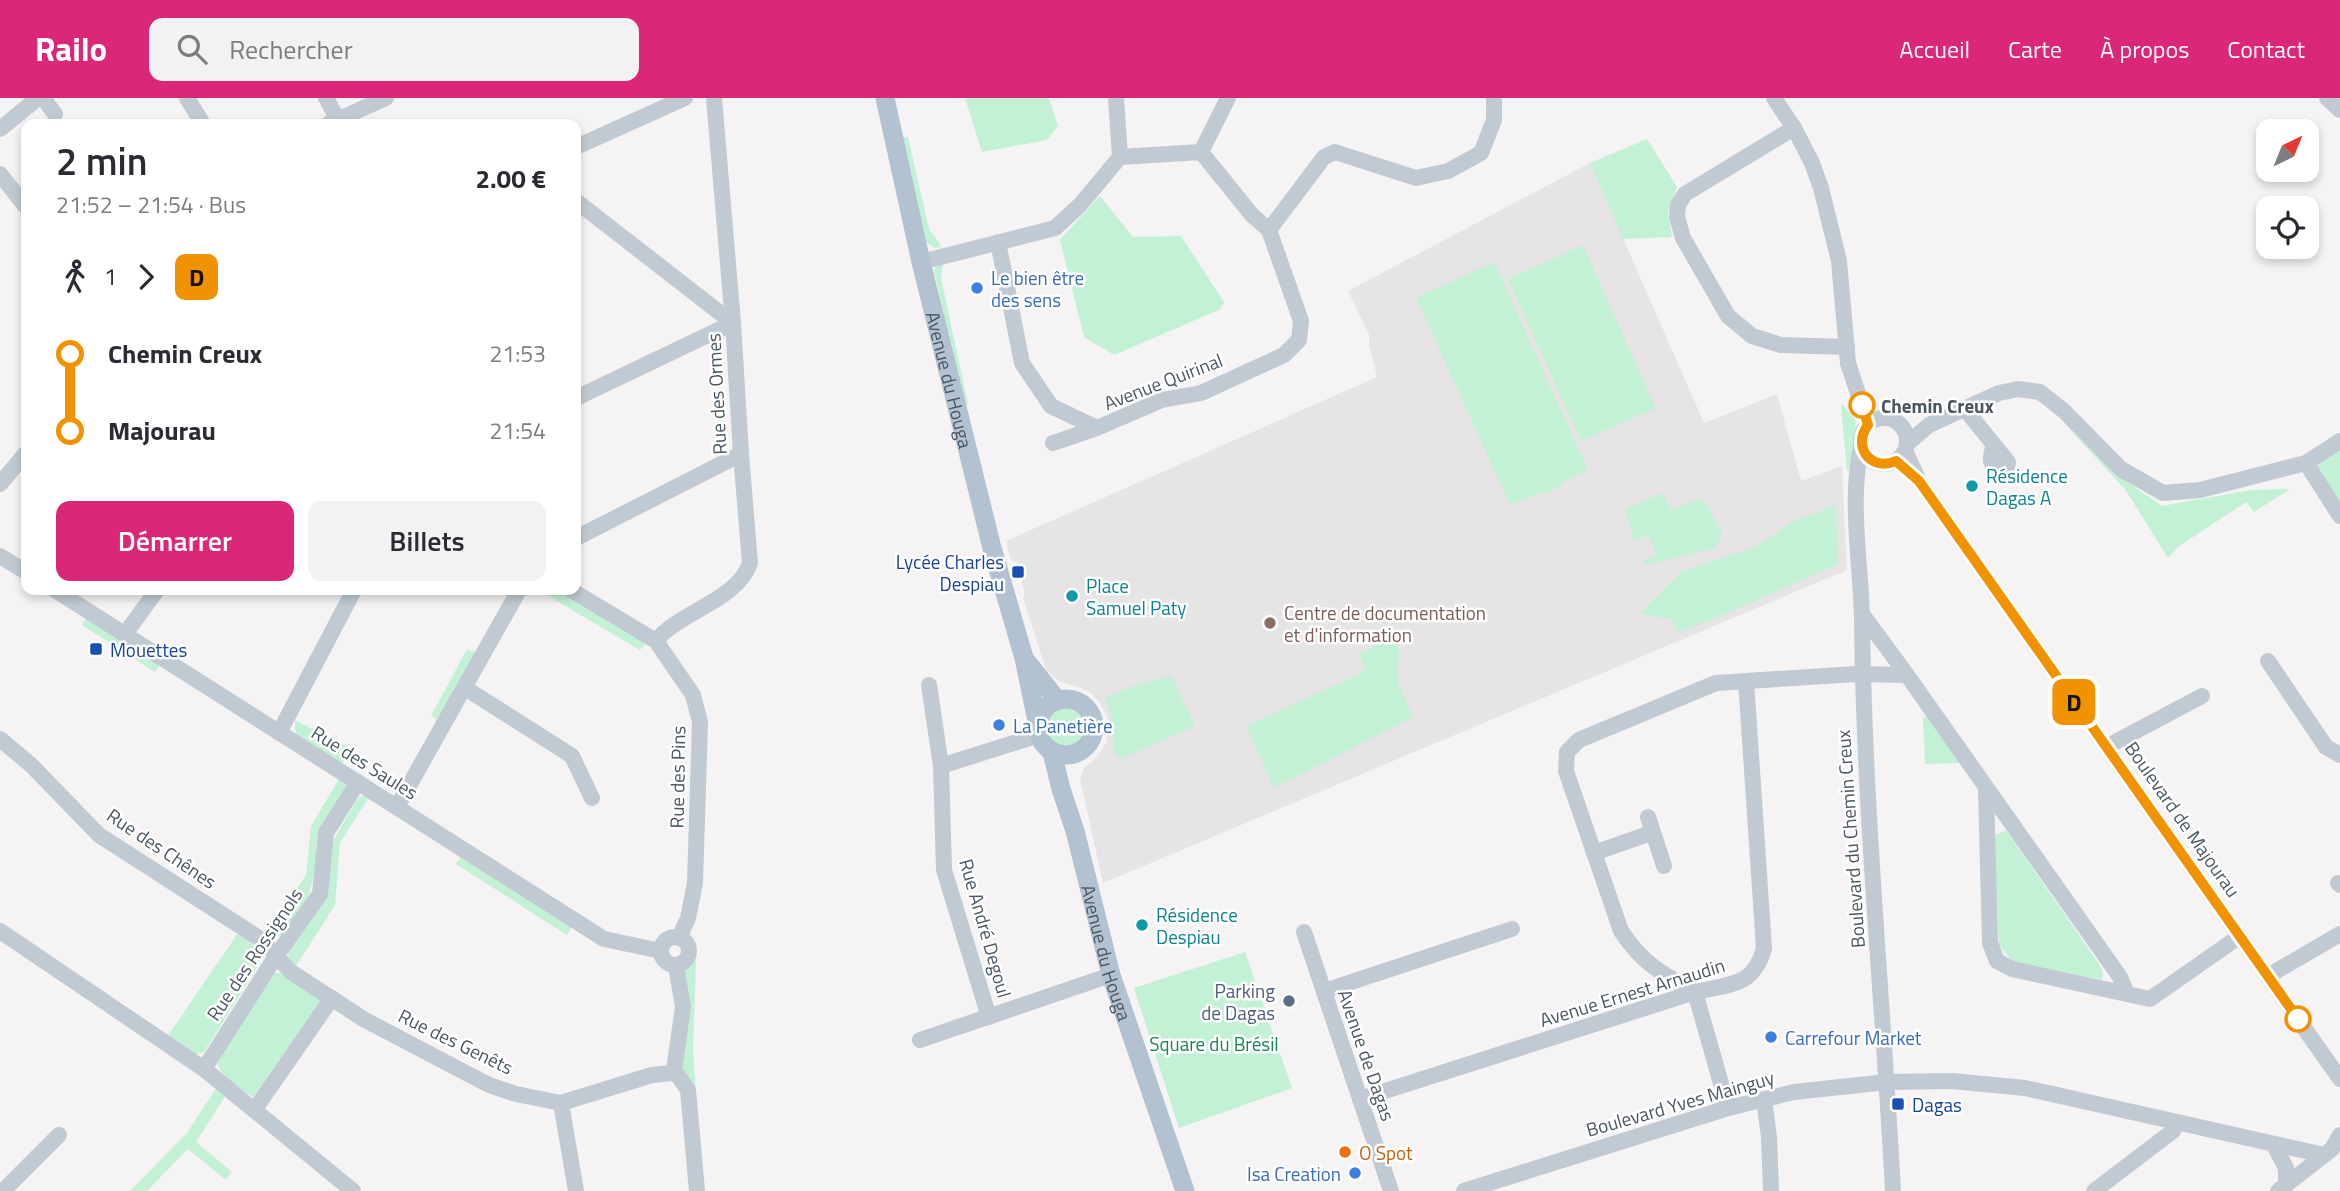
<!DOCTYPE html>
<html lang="fr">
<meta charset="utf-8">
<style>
body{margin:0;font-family:"Titillium Web",sans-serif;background:#f2f2f3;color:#2b2b33;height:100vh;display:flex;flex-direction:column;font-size:26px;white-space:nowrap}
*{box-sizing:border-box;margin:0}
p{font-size:23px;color:#7c7c81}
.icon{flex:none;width:38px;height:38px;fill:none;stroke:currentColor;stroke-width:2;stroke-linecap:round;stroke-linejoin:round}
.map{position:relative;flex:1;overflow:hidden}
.side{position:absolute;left:21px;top:21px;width:560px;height:476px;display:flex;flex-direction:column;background:#fff;border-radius:14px;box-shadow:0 4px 10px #0003}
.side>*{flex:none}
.badge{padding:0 14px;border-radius:10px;font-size:24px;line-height:46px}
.needle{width:46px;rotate:43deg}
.controls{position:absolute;left:2256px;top:21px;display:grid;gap:14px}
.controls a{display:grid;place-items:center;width:63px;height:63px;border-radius:14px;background:#fff;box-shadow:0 4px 10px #0003;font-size:35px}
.map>.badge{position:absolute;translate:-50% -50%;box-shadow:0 0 0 4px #fff}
.legs{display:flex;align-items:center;gap:10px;height:77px;padding:0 35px;font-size:23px}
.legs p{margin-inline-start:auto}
.overview{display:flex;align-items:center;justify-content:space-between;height:119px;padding:0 35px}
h1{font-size:38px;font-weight:600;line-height:52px}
.cta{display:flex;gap:14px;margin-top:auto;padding:14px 35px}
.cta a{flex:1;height:80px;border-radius:14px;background:#db2777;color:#fff;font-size:28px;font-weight:600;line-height:80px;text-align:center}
.cta a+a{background:#f2f2f3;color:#2b2b33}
ul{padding:0 35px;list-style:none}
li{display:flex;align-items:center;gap:24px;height:77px;font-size:26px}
li i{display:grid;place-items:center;width:10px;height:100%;margin:0 9px;background:currentColor}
li i::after{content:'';width:18px;height:18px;margin:-9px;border:5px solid;border-radius:50%;background:#fff}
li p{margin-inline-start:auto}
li:first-child i{background:linear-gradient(#0000 50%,currentColor 0)}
li:last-child i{background:linear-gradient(currentColor 50%,#0000 0)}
header{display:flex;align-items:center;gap:42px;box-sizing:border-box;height:98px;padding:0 35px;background:#db2777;color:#fff}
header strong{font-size:33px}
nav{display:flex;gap:38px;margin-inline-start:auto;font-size:24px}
.search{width:490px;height:63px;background:#f2f2f3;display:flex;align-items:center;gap:18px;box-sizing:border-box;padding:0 24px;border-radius:14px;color:#7c7c81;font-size:26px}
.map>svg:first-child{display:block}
.education{fill:#e6e4e5}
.green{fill:#c3f1d5}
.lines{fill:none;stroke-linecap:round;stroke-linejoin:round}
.minor{stroke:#c1cad2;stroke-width:16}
.major{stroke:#b3c2d1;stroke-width:19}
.line-1-casing{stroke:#fff;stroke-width:16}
.line-1{stroke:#f19200;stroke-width:10}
.shop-dot{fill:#3f7fe0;stroke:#fff;stroke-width:2.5}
.stop-1-dot{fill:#fff;stroke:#f19200;stroke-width:3.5}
.culture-dot{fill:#0f9aa8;stroke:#fff;stroke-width:2.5}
.transit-dot{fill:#1a4fb4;stroke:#fff;stroke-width:2.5}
.education-dot{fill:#8d6e63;stroke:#fff;stroke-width:2.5}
.service-dot{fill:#5c6f8a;stroke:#fff;stroke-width:2.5}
.food-dot{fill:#e8710a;stroke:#fff;stroke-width:2.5}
.labels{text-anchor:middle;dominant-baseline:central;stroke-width:5;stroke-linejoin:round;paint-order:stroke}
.shop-label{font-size:19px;fill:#366cbe;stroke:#fff;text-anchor:start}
.street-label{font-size:19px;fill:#4a5661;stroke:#fff}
.stop-label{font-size:19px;font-weight:bold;fill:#4a5661;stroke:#fff;text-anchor:start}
.culture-label{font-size:19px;fill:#0d838f;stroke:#fff;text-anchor:start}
.transit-label{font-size:19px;fill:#164399;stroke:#fff;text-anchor:start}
.education-label{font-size:19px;fill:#785e54;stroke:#fff;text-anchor:start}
.service-label{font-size:19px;fill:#4e5e75;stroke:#fff;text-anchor:end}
.park-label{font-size:19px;fill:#17864f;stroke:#fff}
.food-label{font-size:19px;fill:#c56008;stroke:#fff;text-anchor:start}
</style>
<header>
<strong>Railo</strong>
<div class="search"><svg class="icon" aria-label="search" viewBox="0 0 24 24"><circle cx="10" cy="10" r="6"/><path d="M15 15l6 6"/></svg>Rechercher</div>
<nav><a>Accueil</a><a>Carte</a><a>À propos</a><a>Contact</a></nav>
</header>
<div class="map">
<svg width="2340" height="1093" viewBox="0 0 2340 1093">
<rect width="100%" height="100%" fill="#f5f3f3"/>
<polygon class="education" points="1590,65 1704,325 1777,296 1801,383 1842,368 1847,472 1103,785 1080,681 1084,670 1097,659 1107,643 1107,619 1101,606 1091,595 1079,589 1060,584 1046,572 1023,500 1025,495 1021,484 1024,481 1019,465 1011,462 1006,443 1377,279 1369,247 1369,236 1348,193"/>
<g class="green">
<polygon points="965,0 1049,0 1058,28 1047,42 982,54"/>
<polygon points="903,39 908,39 929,131 942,149 935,150 926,144"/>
<polygon points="1647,41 1677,89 1668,114 1672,139 1623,141 1590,65"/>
<polygon points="1100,98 1133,139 1181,138 1224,204 1221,211 1114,257 1084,239 1060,142"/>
<polygon points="1583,147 1656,310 1581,343 1508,181"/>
<polygon points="944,161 941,180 968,306 964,312 934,172 938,164"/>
<polygon points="1494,164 1588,372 1564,383 1557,390 1547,395 1538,395 1510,407 1416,200"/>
<polygon points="1843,307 1856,323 1851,367 1847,374 1841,308"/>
<polygon points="2067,329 2119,378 2162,408 2251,392 2290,391 2254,414 2246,404 2178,449 2168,460 2125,391"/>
<polygon points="2340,352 2340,409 2313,370"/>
<polygon points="1663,395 1671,412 1699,401 1705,404 1722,435 1719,445 1714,450 1646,467 1643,463 1657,456 1648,436 1634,443 1625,411"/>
<polygon points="1836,407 1838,466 1704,525 1677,534 1672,521 1639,516 1681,474 1757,448 1792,424"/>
<polygon points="538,492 559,492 645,545 640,552"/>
<polygon points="86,520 160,566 155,574 82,527"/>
<polygon points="1396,540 1399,556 1397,583 1413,619 1274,690 1246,628 1366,573 1359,555"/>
<polygon points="467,551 476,555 439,622 431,618"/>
<polygon points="1172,578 1195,628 1120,661 1114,653 1111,618 1105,600 1136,587"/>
<circle cx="1064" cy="630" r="21"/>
<polygon points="1930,617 1959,659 1959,665 1925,666 1923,620"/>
<polygon points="295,622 350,650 342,666 298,640 295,631"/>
<polygon points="339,681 346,685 346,691 317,741 315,774 307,803 283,838 277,839 269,834 306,777 311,728"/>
<polygon points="363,698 369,699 340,745 335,807 296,868 289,861 288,853 325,801 331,746 358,700"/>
<polygon points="2006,732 2099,866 2103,874 2102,882 2013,864 1999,847 1993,738"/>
<polygon points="461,758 572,829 567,837 456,766"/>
<polygon points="238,835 259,851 260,865 204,954 193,957 167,939"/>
<polygon points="1245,854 1292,990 1179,1030 1134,890"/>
<polygon points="696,863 693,950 696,998 680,968 684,876 689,865"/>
<path d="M275,875h6l41,26 -69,98c-13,-10 -38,-21 -35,-39l51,-80z"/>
<polygon points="217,989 226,997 196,1044 232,1074 226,1082 188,1051 147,1093 130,1093 187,1035"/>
</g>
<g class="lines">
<g class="minor">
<polyline points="43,0 55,16"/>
<polyline points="187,0 203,26"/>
<polyline points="326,0 338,22"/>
<polyline points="1116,0 1120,59"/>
<polyline points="1774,0 1794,30 1812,65 1821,90 1839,163 1848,265 1868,326"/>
<polyline points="2327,0 2340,12"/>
<polyline points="328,26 386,0"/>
<polyline points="1794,30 1685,96 1678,107 1677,119 1683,140 1728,218 1752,238 1781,247 1847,249"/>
<polyline points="0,31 38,0"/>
<polyline points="576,49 685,0"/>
<polyline points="1201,54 1228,0"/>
<polyline points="0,76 26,109"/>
<polyline points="576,103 733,225"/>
<polyline points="1269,132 1324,59 1335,54 1416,80 1448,73 1481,55 1494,22 1494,0"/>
<polyline points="921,164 1055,130 1080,107 1120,59 1201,54 1252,117 1269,132 1301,223 1299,242 1284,257 1201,295 1162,302 1097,330 1051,308 1022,265 998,144"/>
<polyline points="576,300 733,225"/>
<path d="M1964,310l44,54 -2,11 -5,1c-12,-8 -12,-16 -7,-28"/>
<circle cx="1884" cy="343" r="23"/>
<polyline points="1053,345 1097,330"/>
<polyline points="1907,346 1929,327 1999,295 2018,291 2040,294 2064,313 2121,371 2163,395 2200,392 2306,365 2340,418"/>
<path d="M1861,349c-12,56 0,116 1,173 2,191 21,381 31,571"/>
<polyline points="1905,353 1919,383 2340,981"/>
<polyline points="2306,365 2340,343"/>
<polyline points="0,386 26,355"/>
<polyline points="576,440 741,356"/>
<polyline points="0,458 26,474"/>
<polyline points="55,492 604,841 661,853"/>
<polyline points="571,492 656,543 693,597 700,624 695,785 688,820 679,840"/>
<polyline points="1862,516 1907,577"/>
<polyline points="125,536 157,492"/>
<path d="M656,543c22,-29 81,-40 94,-78l-9,-109 -8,-131 -19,-225"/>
<polyline points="2268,563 2326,649 2340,657"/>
<polyline points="929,587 941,668 944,772 989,919"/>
<polyline points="465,590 572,658 592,700"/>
<polyline points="279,635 354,492"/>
<polyline points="0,641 31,667 99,737 262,842 291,874 365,922 489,987 516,996 561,1005 652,977 672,975 674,972"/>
<polyline points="2106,649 2202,598"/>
<polyline points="941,668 1039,637"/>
<polyline points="1986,690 1990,845 1997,863 2012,871 2127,896"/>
<polyline points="397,709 519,492"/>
<polyline points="1648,719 1664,768"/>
<polyline points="1594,755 1651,735"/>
<polyline points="2338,785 2340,787"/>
<polyline points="0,833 204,971 353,1093"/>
<polyline points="1304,834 1391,1093"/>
<circle cx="675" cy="853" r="14"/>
<polyline points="676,868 683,909 674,972 688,992 697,1093"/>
<polyline points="2268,878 2340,836"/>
<polyline points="1324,893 1512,831"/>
<polyline points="920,942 1111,877"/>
<polyline points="204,971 276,858 320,796 326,735 358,684"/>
<path d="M1360,1001l335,-107c34,-8 59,-5 69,-44l-18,-267"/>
<polyline points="1764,1001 1769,1039 1771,1093"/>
<polyline points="561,1005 576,1093"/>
<path d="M1728,1010l-33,-116c-34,-19 -52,-28 -74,-61l-55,-160 1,-19 12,-12 137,-57 140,-9 51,1 213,302 7,17 23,5 90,-63"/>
<polyline points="255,1011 332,900"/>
<polyline points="2274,1047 2286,1070 2286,1087"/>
<polyline points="0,1093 4,1092 59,1037"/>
<polyline points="1464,1093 1728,1010 1794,994 1887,984 1952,983 2025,990 2324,1057"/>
<polyline points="2094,1093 2173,1033 2177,1024"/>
<polyline points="2278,1093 2332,1051 2340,1037"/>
</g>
<g class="major">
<path id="s1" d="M885,0l36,164 71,286 32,110 14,68"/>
<polyline points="1027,564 1058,603"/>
<circle cx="1066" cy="629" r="28"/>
<path id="s2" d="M1052,654l9,37 14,42 36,144 74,216"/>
</g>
</g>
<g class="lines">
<defs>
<path id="line-1" d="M1862,307l6,20c-16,21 2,47 28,36l23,20 379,538"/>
</defs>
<use href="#line-1" class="line-1-casing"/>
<use href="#line-1" class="line-1"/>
</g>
<g class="shop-dot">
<circle cx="977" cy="190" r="7"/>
<circle cx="999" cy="627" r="7"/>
<circle cx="1771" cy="939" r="7"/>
<circle cx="1355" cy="1075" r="7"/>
</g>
<g class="stop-1-dot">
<circle cx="1862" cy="307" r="12"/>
<circle cx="2298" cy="921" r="12"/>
</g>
<g class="culture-dot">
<circle cx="1972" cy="388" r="7"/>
<circle cx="1072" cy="498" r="7"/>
<circle cx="1142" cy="827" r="7"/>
</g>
<g class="transit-dot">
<rect x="1011" y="467" width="14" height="14" rx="3.5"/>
<rect x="89" y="544" width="14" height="14" rx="3.5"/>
<rect x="1891" y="999" width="14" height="14" rx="3.5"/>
</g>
<circle class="education-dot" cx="1270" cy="525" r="7"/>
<circle class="service-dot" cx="1289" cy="903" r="7"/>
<circle class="food-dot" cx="1345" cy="1054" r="7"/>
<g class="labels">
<g class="shop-label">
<text x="991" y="179">Le bien être<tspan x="991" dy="22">des sens</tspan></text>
<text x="1013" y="627">La Panetière</text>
<text x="1785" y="939">Carrefour Market</text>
<text x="1341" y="1075" text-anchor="end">Isa Creation</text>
</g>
<g class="street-label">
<text stroke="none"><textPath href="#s1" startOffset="289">Avenue du Houga</textPath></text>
<text transform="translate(1163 283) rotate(-21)">Avenue Quirinal</text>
<text transform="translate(716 296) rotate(-93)">Rue des Ormes</text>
<text transform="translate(365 664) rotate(32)">Rue des Saules</text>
<text transform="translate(677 679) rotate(-89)">Rue des Pins</text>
<text transform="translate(2183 721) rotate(55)">Boulevard de Majourau</text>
<text transform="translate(1850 741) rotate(-94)">Boulevard du Chemin Creux</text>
<text transform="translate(162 750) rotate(34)">Rue des Chênes</text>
<text transform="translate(986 830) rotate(74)">Rue André Degoul</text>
<text stroke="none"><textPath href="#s2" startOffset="208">Avenue du Houga</textPath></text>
<text transform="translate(254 856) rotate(-56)">Rue des Rossignols</text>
<text transform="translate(1632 894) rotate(-17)">Avenue Ernest Arnaudin</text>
<text transform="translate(456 943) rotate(26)">Rue des Genêts</text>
<text transform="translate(1367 957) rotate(71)">Avenue de Dagas</text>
<text transform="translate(1680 1005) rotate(-16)">Boulevard Yves Mainguy</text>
</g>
<g class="stop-label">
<text x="1881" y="307">Chemin Creux</text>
</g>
<g class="culture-label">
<text x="1986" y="377">Résidence<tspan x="1986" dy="22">Dagas A</tspan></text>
<text x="1086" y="487">Place<tspan x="1086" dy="22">Samuel Paty</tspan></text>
<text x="1156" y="816">Résidence<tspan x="1156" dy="22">Despiau</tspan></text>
</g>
<g class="transit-label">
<text x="1004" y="463" text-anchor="end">Lycée Charles<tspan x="1004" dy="22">Despiau</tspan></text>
<text x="110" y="551">Mouettes</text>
<text x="1912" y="1006">Dagas</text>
</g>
<g class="education-label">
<text x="1284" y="514">Centre de documentation<tspan x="1284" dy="22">et d'information</tspan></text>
</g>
<g class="service-label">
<text x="1275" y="892">Parking<tspan x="1275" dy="22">de Dagas</tspan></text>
</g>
<g class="park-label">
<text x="1214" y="945">Square du Brésil</text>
</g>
<g class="food-label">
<text x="1359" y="1054">O Spot</text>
</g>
</g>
</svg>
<div class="controls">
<a><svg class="needle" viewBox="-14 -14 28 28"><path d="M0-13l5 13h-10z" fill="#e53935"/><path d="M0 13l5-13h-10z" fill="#7c7c81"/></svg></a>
<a><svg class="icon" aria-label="locate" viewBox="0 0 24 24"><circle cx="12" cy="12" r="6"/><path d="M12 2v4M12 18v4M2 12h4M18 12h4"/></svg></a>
</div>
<b class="badge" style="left:2074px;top:604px;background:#f19200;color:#111">D</b>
<section class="side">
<div class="overview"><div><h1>2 min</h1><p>21:52 – 21:54 · Bus</p></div><b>2.00 €</b></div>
<div class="legs"><svg class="icon" aria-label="walk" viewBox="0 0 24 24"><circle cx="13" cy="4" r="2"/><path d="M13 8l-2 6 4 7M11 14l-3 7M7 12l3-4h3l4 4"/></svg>1<svg class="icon" aria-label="forward" viewBox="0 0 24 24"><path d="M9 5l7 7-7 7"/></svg><b class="badge" style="background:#f19200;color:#111">D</b></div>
<ul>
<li><i style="color:#f19200"></i><b>Chemin Creux</b><p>21:53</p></li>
<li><i style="color:#f19200"></i><b>Majourau</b><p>21:54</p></li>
</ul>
<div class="cta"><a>Démarrer</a><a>Billets</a></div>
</section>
</div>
